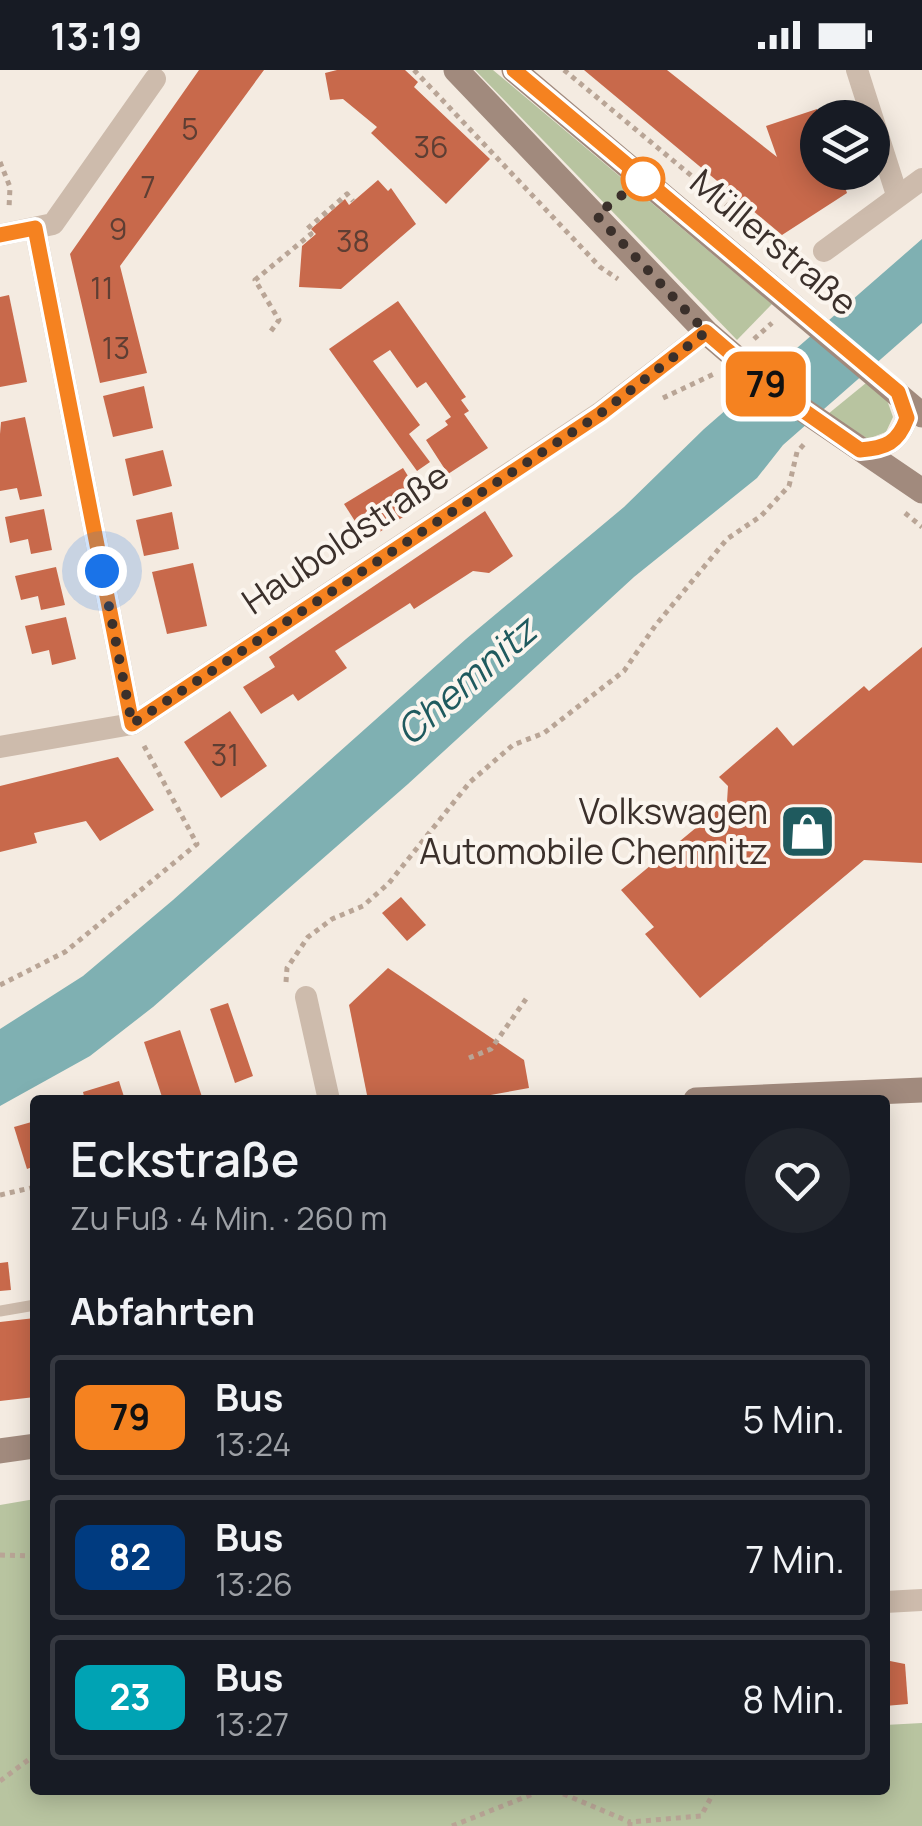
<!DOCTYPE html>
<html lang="de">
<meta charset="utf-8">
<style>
body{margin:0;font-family:Manrope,sans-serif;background:#20242c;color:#f1f3f6;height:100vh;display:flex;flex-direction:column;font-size:38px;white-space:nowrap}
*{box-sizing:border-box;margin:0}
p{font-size:32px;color:#9ea1a6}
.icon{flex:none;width:55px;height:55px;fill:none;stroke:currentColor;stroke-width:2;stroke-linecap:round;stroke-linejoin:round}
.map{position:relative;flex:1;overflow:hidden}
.sheet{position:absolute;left:30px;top:1025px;width:860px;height:700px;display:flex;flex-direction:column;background:#171b24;border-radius:10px;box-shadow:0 5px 25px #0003}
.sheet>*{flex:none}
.badge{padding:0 20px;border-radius:15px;font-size:35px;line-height:65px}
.buttons{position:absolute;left:800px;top:30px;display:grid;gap:20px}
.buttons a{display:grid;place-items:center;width:90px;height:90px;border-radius:50%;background:#171b24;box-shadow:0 5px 25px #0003;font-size:50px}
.you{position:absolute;width:50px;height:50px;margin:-25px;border:8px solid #fff;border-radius:50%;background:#1a73e8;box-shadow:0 0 0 15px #1a73e833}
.map>.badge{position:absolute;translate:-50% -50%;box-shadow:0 0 0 5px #fff}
h2{padding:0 40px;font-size:38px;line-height:90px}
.round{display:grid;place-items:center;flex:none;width:105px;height:105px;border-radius:52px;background:#20242c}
.overview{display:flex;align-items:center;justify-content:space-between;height:170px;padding:0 40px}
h1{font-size:48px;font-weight:600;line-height:75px}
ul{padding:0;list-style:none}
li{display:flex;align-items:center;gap:30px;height:125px;margin:0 20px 15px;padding:0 20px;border:5px solid #363941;border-radius:10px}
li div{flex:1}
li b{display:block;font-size:38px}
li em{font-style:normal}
li .badge{min-width:110px;font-weight:700;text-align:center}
.status{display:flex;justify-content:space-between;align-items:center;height:70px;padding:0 50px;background:#171b24;direction:ltr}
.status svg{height:28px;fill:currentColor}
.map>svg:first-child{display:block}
.green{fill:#b8c4a0}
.water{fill:#7fb0b2}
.building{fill:#c8694b}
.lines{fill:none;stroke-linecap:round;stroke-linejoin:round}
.path{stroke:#b9a596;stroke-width:5;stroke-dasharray:5 5;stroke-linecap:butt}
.service{stroke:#cdbbac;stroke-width:11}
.minor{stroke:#cdbbac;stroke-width:22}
.secondary{stroke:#a18a7d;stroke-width:25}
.line-casing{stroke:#fff;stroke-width:22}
.line{stroke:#f58220;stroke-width:15}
.walk{stroke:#3b302b;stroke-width:10;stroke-dasharray:0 18}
.stop-dot{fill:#fff;stroke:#f58220;stroke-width:5}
.labels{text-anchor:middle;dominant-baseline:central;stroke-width:8;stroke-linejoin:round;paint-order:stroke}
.number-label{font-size:30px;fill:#5e3e33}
.street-label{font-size:35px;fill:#3b302b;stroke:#fbf5ee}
.poi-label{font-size:35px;fill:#3b302b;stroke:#fbf5ee;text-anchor:end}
.water-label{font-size:38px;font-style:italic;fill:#1f5a5e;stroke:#fbf5ee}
</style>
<div class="status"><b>13:19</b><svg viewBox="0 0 49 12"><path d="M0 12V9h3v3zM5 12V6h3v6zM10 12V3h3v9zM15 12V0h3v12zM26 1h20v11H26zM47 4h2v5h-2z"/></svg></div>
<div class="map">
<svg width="922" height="1756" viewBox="0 0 922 1756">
<rect width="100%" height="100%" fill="#f4ebe1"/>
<g class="green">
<polygon points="475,0 493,0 772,234 737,270"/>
<polygon points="866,313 887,330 893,347 886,362 868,369 828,344"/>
<polygon points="35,1429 35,1720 885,1720 885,1655 922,1653 922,1756 0,1756 0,1435"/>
</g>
<polygon class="water" points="922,169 922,253 783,375 757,408 634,507 408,714 153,937 90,986 0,1036 0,959 83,906 173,830 466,569 624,437 704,359"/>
<g class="building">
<polygon points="199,0 264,0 120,196 147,303 100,313 70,184"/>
<polygon points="337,0 405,0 418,12 414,17 490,89 446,134 371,63 377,57 343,29 330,30 325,3"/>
<polygon points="584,0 667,0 777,87 766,56 817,39 818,102 840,102 847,123 782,165"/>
<polygon points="378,110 388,121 391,118 416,154 341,219 299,217 302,176 316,164 311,159 345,129 349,135"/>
<polygon points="9,225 27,312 0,317 0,227"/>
<polygon points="398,231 466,327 461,330 469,341 464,344 488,378 448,404 426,370 448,355 445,351 451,347 426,312 417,318 390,280 373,291 420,355 409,364 430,392 417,401 329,279"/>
<polygon points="144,316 153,358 113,367 103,326"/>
<polygon points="25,347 42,426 20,430 17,418 0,421 0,364 1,352"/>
<polygon points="163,380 172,416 133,426 125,389"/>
<polygon points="403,398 425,433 367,470 344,434"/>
<polygon points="44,439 52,480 31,484 28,469 10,473 5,447"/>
<polygon points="485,441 513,486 489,503 473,501 414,539 410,533 335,581 347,598 298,631 293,624 261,644 243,617 275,597 269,587"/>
<polygon points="172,442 179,479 144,486 136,450"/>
<polygon points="193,493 207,556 167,564 152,502"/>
<polygon points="56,497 65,535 41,540 38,526 21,530 15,506"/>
<polygon points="66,547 76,589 52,595 49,580 32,584 25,556"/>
<polygon points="922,577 922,793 864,790 700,928 645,864 654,857 621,820 727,732 728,716 719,707 777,657 793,676 864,616 869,621"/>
<polygon points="230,641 267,696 221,728 184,672"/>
<polygon points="118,687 154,740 100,771 86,751 34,763 37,773 0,782 0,716"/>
<polygon points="401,827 426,855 407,871 382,843"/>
<polygon points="388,898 524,990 529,1018 463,1030 368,1030 349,935"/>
<polygon points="228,933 253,1006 235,1013 210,939"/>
<polygon points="180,960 203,1030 163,1030 144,972"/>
<polygon points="119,1011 125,1030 85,1030 83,1022"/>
<polygon points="35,1051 35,1096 27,1099 14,1057"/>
<polygon points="8,1192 11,1220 0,1221 0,1193"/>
<polygon points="35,1248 35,1327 0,1331 0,1252"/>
<polygon points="885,1590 905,1594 908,1634 885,1636"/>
</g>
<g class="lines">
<g class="path">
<polyline points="414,0 600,197 618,209"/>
<polyline points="564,0 764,166 785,192"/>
<polyline points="0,92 10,117 9,138"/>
<polyline points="271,261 279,250 255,210 311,164 307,159 347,124 353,131"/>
<polyline points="754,269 772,253"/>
<polyline points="663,328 716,303"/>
<polyline points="905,443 922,457"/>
<polyline points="286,912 287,898 308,867 332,849 363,836 389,813 470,712 513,675 544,663 624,601 655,556 727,469 761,446 789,416 797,382 806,372"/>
<polyline points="0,915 65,882 197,774 143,674"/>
<polyline points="469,988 491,979 526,929"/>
<polyline points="0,1125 35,1117"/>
<polyline points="0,1485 35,1486"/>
<polyline points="0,1711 35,1685"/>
<polyline points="554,1720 630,1752"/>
<polyline points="452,1756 543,1720"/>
<polyline points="630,1756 630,1752 701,1746 715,1720"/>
</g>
<polyline class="service" points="0,1241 35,1235"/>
<g class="minor">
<polyline points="857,0 897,125"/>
<polyline points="35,158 132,654"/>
<polyline points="0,165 53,154 155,9"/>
<polyline points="824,181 922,109"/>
<path d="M860,380c26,-2 38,-7 47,-32l-9,-26"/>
<polyline points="0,677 132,654 600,343 706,262"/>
<polyline points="306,927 329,1030"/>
<polyline points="885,1532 922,1530"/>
</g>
<g class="secondary">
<polyline points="456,0 706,262 771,318 922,421"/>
<polyline points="514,0 922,345"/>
<polyline points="696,1030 922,1020"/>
<polyline points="0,1381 35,1376"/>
</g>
</g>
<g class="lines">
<defs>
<path id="line" d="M0,165l35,-7 97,496 468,-310 106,-82 65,56 89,62c26,-2 38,-7 47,-32l-9,-26 -384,-322"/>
</defs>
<use href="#line" class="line-casing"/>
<use href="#line" class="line"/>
<polyline class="walk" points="102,501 132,654 600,344 706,262 596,145 643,109"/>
</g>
<defs>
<symbol id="shop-square" viewBox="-11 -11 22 22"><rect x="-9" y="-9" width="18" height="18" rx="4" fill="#1f5a5e" stroke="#fbf5ee"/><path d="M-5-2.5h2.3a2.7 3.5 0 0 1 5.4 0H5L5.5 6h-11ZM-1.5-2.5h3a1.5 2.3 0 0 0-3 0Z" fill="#fff"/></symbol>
</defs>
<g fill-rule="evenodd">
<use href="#shop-square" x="776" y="730" width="63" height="63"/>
</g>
<circle class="stop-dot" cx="643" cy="109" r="20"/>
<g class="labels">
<g class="number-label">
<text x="190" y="58">5</text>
<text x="431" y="76">36</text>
<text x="148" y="116">7</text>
<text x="118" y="158">9</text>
<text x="353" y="170">38</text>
<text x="102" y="217">11</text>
<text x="116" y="277">13</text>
<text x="225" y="684">31</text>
</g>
<g class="street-label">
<text transform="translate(774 172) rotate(40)">Müllerstraße</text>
<text transform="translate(345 468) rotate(-34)">Hauboldstraße</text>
</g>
<g class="poi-label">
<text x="768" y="741">Volkswagen<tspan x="768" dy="40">Automobile Chemnitz</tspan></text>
</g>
<g class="water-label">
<text transform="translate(465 610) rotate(-41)">Chemnitz</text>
</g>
</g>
</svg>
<div class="buttons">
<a><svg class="icon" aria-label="layers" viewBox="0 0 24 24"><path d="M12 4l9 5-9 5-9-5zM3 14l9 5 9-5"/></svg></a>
</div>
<div class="you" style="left:102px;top:501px"></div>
<b class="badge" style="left:766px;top:314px;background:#f58220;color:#111">79</b>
<section class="sheet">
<div class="overview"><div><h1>Eckstraße</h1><p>Zu Fuß · 4 Min. · 260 m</p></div><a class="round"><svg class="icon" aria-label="heart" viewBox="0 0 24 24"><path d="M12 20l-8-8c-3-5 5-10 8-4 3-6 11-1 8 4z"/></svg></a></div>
<h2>Abfahrten</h2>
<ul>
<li><span class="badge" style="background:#f58220;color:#111">79</span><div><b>Bus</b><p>13:24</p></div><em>5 Min.</em></li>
<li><span class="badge" style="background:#003b80;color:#fff">82</span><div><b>Bus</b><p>13:26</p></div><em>7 Min.</em></li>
<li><span class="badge" style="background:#00a3b4;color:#fff">23</span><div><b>Bus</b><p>13:27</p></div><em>8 Min.</em></li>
</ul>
</section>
</div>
